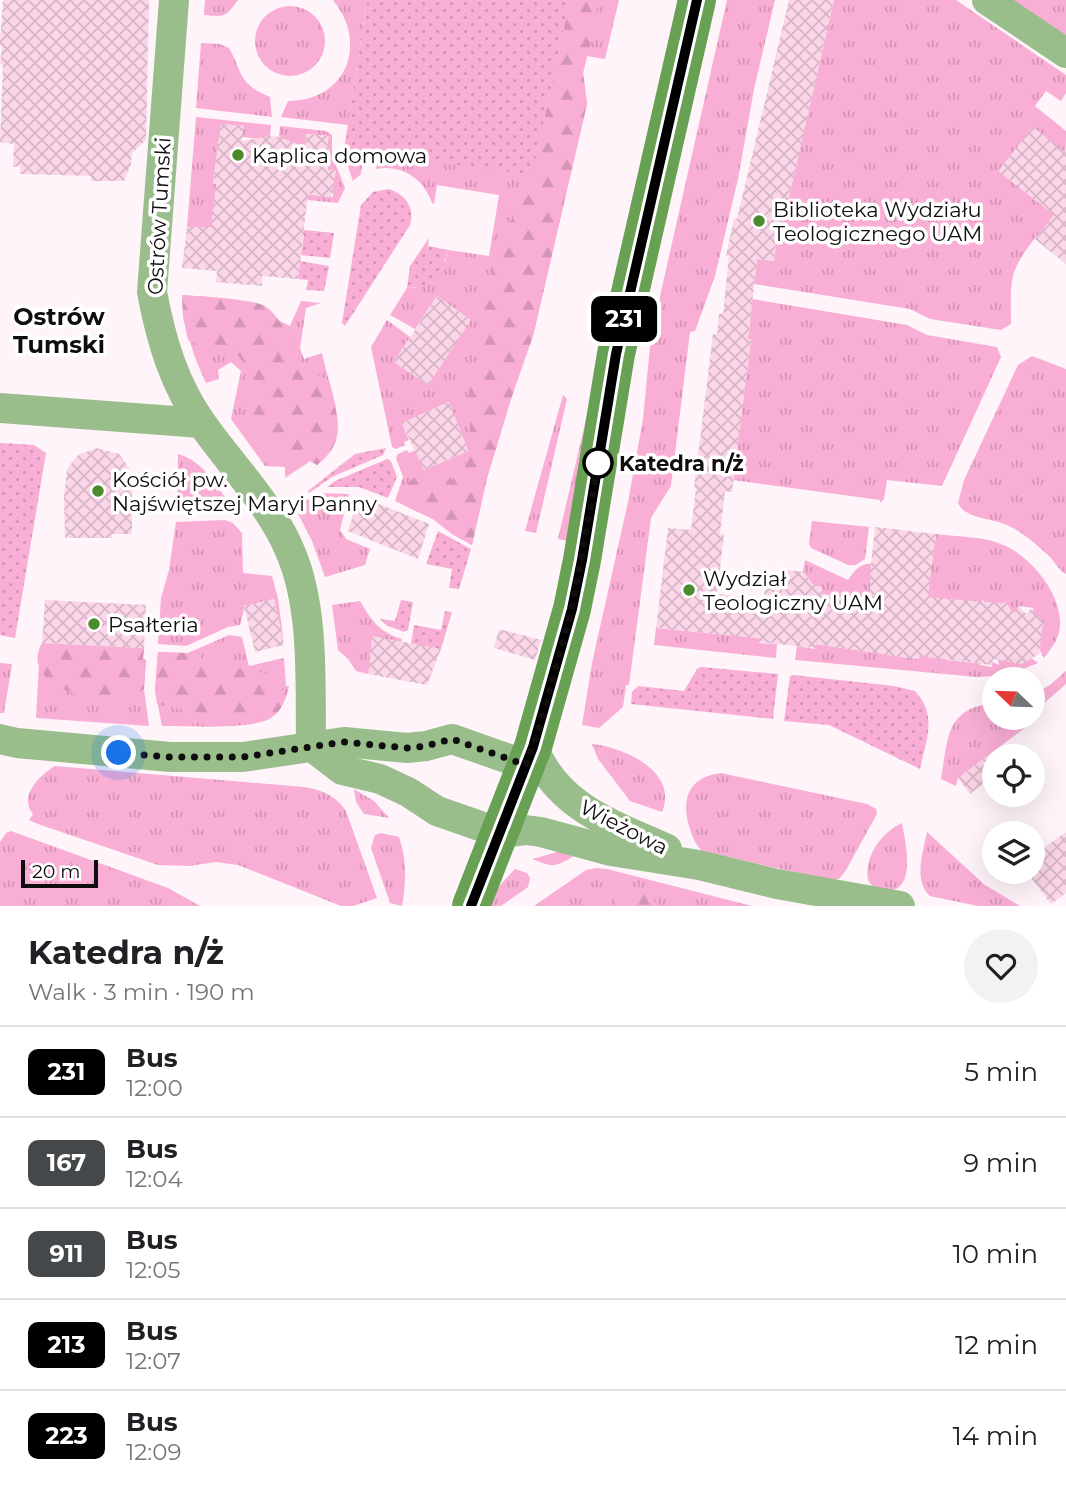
<!DOCTYPE html>
<meta charset="utf-8">
<style>
body{margin:0;font-family:Montserrat,sans-serif;background:#f2f2f2;color:#202124;height:100vh;display:flex;flex-direction:column;font-size:26px;white-space:nowrap}
*{box-sizing:border-box;margin:0}
p{font-size:23px;color:#757577}
.icon{flex:none;width:38px;height:38px;fill:none;stroke:currentColor;stroke-width:2;stroke-linecap:round;stroke-linejoin:round}
.map{position:relative;height:906px;overflow:hidden}
.drawer{display:flex;flex-direction:column;background:#fff;flex:1}
.drawer>*{flex:none}
.badge{padding:0 14px;border-radius:10px;font-size:24px;line-height:46px}
.needle{width:46px;rotate:293deg}
.fabs{position:absolute;left:982px;top:667px;display:grid;gap:14px}
.fabs a{display:grid;place-items:center;width:63px;height:63px;border-radius:50%;background:#fff;box-shadow:0 7px 28px #0002;font-size:35px}
.scale{position:absolute;left:21px;bottom:18px;width:77px;box-sizing:border-box;padding-left:7px;border:4px solid #100d0e;border-top:0;font-size:19px;line-height:24px;white-space:nowrap;color:#100d0e;-webkit-text-stroke:5px #fff;paint-order:stroke}
.you{position:absolute;width:35px;height:35px;margin:-18px;border:5px solid #fff;border-radius:50%;background:#1a73e8;box-shadow:0 0 0 10px #1a73e833}
.map>.badge{position:absolute;translate:-50% -50%;box-shadow:0 0 0 4px #fff}
.round{display:grid;place-items:center;flex:none;width:74px;height:74px;border-radius:37px;background:#f2f2f2}
.summary{display:flex;align-items:center;justify-content:space-between;height:119px;padding:0 28px}
h1{font-size:33px;font-weight:700;line-height:52px}
ul{padding:0;list-style:none}
li{display:flex;align-items:center;gap:21px;height:91px;padding:0 28px;border-top:2px solid #e0e0e0}
li div{flex:1}
li b{display:block;font-size:26px}
li em{font-style:normal}
li .badge{min-width:77px;font-weight:700;text-align:center}
.map>svg:first-child{display:block}
.grass{fill:url(#grass-tufts)}
.forest{fill:url(#forest-firs)}
.garden{fill:url(#garden-dots)}
.building{fill:url(#building-cross-hatch)}
.lines{fill:none;stroke-linecap:round;stroke-linejoin:round}
.street{stroke:#99be8b;stroke-width:30}
.secondary{stroke:#69a154;stroke-width:38}
.line-casing{stroke:#fff;stroke-width:16}
.line{stroke:#000;stroke-width:10}
.walk{stroke:#100d0e;stroke-width:7;stroke-dasharray:0 12.6}
.poi-dot{fill:#498b2d;stroke:#fff;stroke-width:2.5}
.stop-dot{fill:#fff;stroke:#000;stroke-width:3.5}
.labels{text-anchor:middle;dominant-baseline:central;stroke-width:7;stroke-linejoin:round;paint-order:stroke}
.poi-label{font-size:21px;fill:#100d0e;stroke:#fff;text-anchor:start}
.street-label{font-size:21px;fill:#100d0e;stroke:#fff}
.stop-label{font-size:21px;font-weight:bold;fill:#100d0e;stroke:#fff;text-anchor:start}
.quarter-label{font-size:24px;font-weight:bold;fill:#100d0e;stroke:#fff}
</style>
<div class="map">
<svg width="1066" height="906" viewBox="0 0 1066 906">
<defs>
<pattern id="grass-tufts" width="24" height="20" patternUnits="userSpaceOnUse" patternTransform="scale(1.75)"><rect width="24" height="20" fill="#f9aed5"/><path d="M3 7l-1-3M5 7V3M7 7l1-3M15 17l-1-3M17 17v-4M19 17l1-3" fill="none" stroke="#d494b6"/></pattern>
<pattern id="forest-firs" width="22" height="20" patternUnits="userSpaceOnUse" patternTransform="scale(1.75)"><rect width="22" height="20" fill="#f9aed5"/><path d="M5 1l3.5 6h-7zM16 11l3.5 6h-7z" fill="#d494b6"/></pattern>
<pattern id="garden-dots" width="8" height="8" patternUnits="userSpaceOnUse" patternTransform="scale(1.75)"><rect width="8" height="8" fill="#f9aed5"/><path d="M2 2h.1M6 6h.1" fill="none" stroke="#d494b6" stroke-width="1.8" stroke-linecap="round"/></pattern>
<pattern id="building-cross-hatch" width="8" height="8" patternUnits="userSpaceOnUse" patternTransform="scale(1.75)"><rect width="8" height="8" fill="#fbd5e8"/><path d="M0 0l8 8M0 8l8-8" fill="none" stroke="#d6b6c6"/></pattern>
</defs>
<rect width="100%" height="100%" fill="#fef4f9"/>
<g class="grass">
<path d="M205,0h33c-12,17 -13,17 -34,15z"/>
<path d="M333,0h34l-19,125 -67,-8 7,-16c58,0 81,-57 45,-101z"/>
<path d="M570,0h49l-14,59 -18,-3 -4,17 4,31 -54,232 -25,42 7,8 -28,92 -15,67 -20,-11 -19,-15 -38,-18 8,-24 -7,-19 2,-4 9,-4 2,3 7,-3 8,20 44,-19 -19,-49 -47,21 7,17 -5,2 1,3 -9,4 -4,-2 -21,-100 16,-27 23,17 -16,25 34,23 42,-65 -33,-24 -22,33 -25,-14 17,-27h8l30,-26 3,-12 41,6 10,-61 -62,-10 -3,19 -2,-1c-8,-24 -30,-39 -56,-34l2,-15 154,20z"/>
<polygon points="727,0 775,0 754,89 738,179 715,276 695,331 690,332 671,486 651,518 629,685 626,685 623,707 599,728 582,725 592,663 628,502 643,419 651,336"/>
<path d="M834,0h122l110,75v18l-5,8 -15,-10 -11,15 31,25c0,26 -3,56 -11,81 -3,9 -13,19 -20,26 -28,36 -24,43 -24,86l-10,6 -71,-11 -20,-10 -156,-25 3,-25 17,2 3,-26h3z"/>
<polygon points="1010,0 1066,0 1066,37"/>
<circle cx="290" cy="41" r="35"/>
<path d="M201,43l19,1 9,4c14,25 9,36 41,49l2,20 -76,-9z"/>
<polygon points="196,117 271,125 270,136 262,139 242,137 243,126 221,124 213,183 217,184 213,227 187,227"/>
<polygon points="280,126 326,131 332,135 332,155 345,188 338,203 287,198 264,190 333,197 333,193 325,192 336,171 328,170 330,149 327,147 328,136 307,134 305,145 286,142 279,137"/>
<polygon points="342,150 364,152 361,174 353,181"/>
<path d="M182,295l38,3 44,8 12,13 14,7 11,-25 20,2 -15,5 -6,40 4,11 18,-6c8,40 33,83 -5,112l-7,-4 -25,17v-11l-20,-1 -34,-47 10,-48 -10,-9 -13,8 1,9 -13,4c-14,-29 -22,-56 -24,-88z"/>
<polygon points="752,299 907,325 927,335 997,347 1001,357 942,486 887,480 884,499 880,503 880,500 733,480 751,340 745,338 749,333"/>
<path d="M1032,356l34,13v205c-7,-4 -10,-10 -15,-16 -14,-13 -27,-25 -44,-33 -15,-7 -42,-6 -49,-22l6,-23 54,-115z"/>
<polygon points="563,395 567,399 536,533 525,531"/>
<polygon points="590,402 573,542 558,539"/>
<path d="M178,454c26,7 39,33 54,53l-55,2z"/>
<polygon points="318,493 349,494 340,530 346,539 370,549 365,565 325,577 312,541 295,508"/>
<polygon points="225,520 233,523 242,533 243,573 272,576 278,598 284,645 274,599 245,606 240,625 228,627 186,646 158,644 161,598 169,570 176,522"/>
<polygon points="812,521 869,527 865,559 856,565 848,565 811,548 809,544"/>
<path d="M936,534c22,3 49,2 70,12 26,13 55,47 54,78 0,13 -8,24 -16,34l-5,-9 3,-22 2,-2 -13,-1 2,-16 -14,-2v7l-16,-2 2,-9 -3,2 -18,-2 -2,-3v4l-57,3z"/>
<path d="M805,560l43,20c5,-7 12,-18 23,-16l1,3 -3,33 -48,-6 1,-7 -12,-1 1,-4 -8,-10z"/>
<path d="M360,601c11,19 19,31 42,38l-1,3 -33,32 -12,-3 -8,-12 -10,-9 -6,-45z"/>
<polygon points="924,620 947,660 974,663 980,661 980,665 992,667 992,662 999,665 997,656 1015,663 1028,656 1038,663 1009,675 977,677 795,660 797,646 815,649 815,644 919,659"/>
<polygon points="656,628 760,638 759,643 777,644 776,658 654,645"/>
<path d="M229,635l13,2 7,29 35,-8 2,28h3c-2,11 -7,25 -18,32 -19,12 -84,8 -109,8l-7,-36 3,-38 30,1z"/>
<polygon points="40,646 144,648 143,659 146,660 144,689 149,726 36,718"/>
<polygon points="0,663 12,664 4,713 0,713"/>
<path d="M1066,671v13l-32,28 4,6 -80,60 -2,8 -15,-7c7,-40 4,-71 53,-76v15h38l1,-23 17,-10z"/>
<path d="M592,744c31,3 87,27 70,68l-32,-11 -32,-42z"/>
<path d="M55,766l249,21c18,3 31,8 42,24l31,87 -24,8h-12l-103,-41 -22,-3 -27,4 -31,-1 -120,-41 -9,-4 4,-6c-15,-18 7,-39 22,-48z"/>
<path d="M721,773l146,31 9,5 1,5 -31,56 -6,8 -7,3 -131,-30c-7,-7 -10,-15 -13,-25 -8,-28 0,-49 32,-53z"/>
<polygon points="354,789 374,801 389,818 364,814 356,802"/>
<path d="M902,823c3,17 16,69 -16,68 -8,0 -14,-4 -18,-11 -4,-24 14,-48 34,-57z"/>
<polygon points="11,831 168,888 200,906 0,906 0,842 6,833"/>
<path d="M927,832l58,53 35,21h-42l-48,-10c-17,-16 -7,-43 -3,-64z"/>
<path d="M381,833l18,4c8,23 7,45 3,69l-12,-3 -19,-55 4,-13z"/>
<path d="M564,850l10,6c-19,12 -22,11 -42,3z"/>
<polygon points="597,868 607,869 752,906 534,906 586,870"/>
<polygon points="515,869 527,873 530,878 528,887 501,906 487,906 501,884"/>
</g>
<g class="forest">
<path d="M570,0h28l-4,31 -11,41 4,32 -54,232 -24,69 -22,73 -15,67 -20,-11 -19,-15 -28,-13c-5,-15 5,-33 23,-31 8,2 14,4 23,5l13,-13 8,-16v-16l-6,-28 8,-40 14,-30 2,-16 -8,-17c13,-45 29,-88 50,-129z"/>
<path d="M182,295c16,1 71,4 83,11 16,10 31,45 37,61l26,13c8,34 22,60 -11,85l-7,-4 -15,10 -8,-13 -20,-11 -20,-25c4,-33 8,-49 -15,-74l-20,3 -24,-11 -5,-23z"/>
<path d="M42,643l102,5 -1,11 3,1 -2,29c-11,7 -46,12 -59,8 -24,-7 -60,-23 -43,-54z"/>
<path d="M195,650l11,14c22,3 88,3 76,41 -3,9 -12,14 -21,16l-9,-6 -51,-1 -44,-10 -2,-14 3,-38 30,1z"/>
<polygon points="622,892 647,895 660,906 618,906 616,903 616,896"/>
</g>
<g class="garden">
<polygon points="367,0 570,0 532,175 344,150"/>
<path d="M389,189c17,6 26,19 21,36l-65,101 -3,-3 19,-118 12,-13z"/>
<polygon points="283,228 334,233 330,258 301,255 304,235 260,231"/>
<path d="M429,238l-1,8 20,4c-5,20 -17,39 -41,38l3,-22z"/>
<polygon points="300,261 329,266 324,291 306,290 308,280 298,279"/>
<polygon points="0,443 34,445 46,453 15,638 0,635"/>
<polygon points="386,448 383,455 332,477 309,493 308,491 355,454"/>
<polygon points="387,459 391,461 397,477 388,498 359,487 327,487 335,481"/>
<polygon points="438,531 471,549 459,589 449,588 452,569 426,564"/>
<polygon points="401,600 413,602 408,630 404,632 386,625 380,619 395,621"/>
<polygon points="445,611 452,612 441,649 411,644 414,625 441,630"/>
<polygon points="701,667 778,674 773,719 631,704 632,692 638,686 684,691 697,669"/>
<path d="M793,675l101,11 21,5c23,25 11,48 5,78l-91,-44 -45,-4 6,-45z"/>
</g>
<g class="building">
<polygon points="3,0 149,0 146,140 132,153 131,164 124,181 91,181 91,176 20,174 20,166 13,167 14,144 0,142 3,65 0,64 2,46 0,45 0,41"/>
<polygon points="789,0 834,0 780,236 777,235 774,261 757,259 748,339 751,339 732,492 725,491 720,534 724,534 717,594 764,599 766,581 774,582 788,570 803,572 814,586 822,587 821,594 870,600 871,564 875,527 936,534 928,597 1007,604 1014,614 1019,606 1026,614 1031,609 1043,622 1039,654 1022,664 993,659 992,665 919,656 919,659 907,658 816,644 815,648 759,642 759,638 656,628 668,528 691,530 696,488 694,488 713,334 717,335 719,314 723,314 729,256 726,256 734,219 737,219"/>
<polygon points="221,124 244,126 242,141 270,136 279,137 305,147 306,134 329,136 327,147 330,148 328,170 336,171 331,197 308,194 298,279 262,276 262,286 216,282 217,271 182,268 187,227 211,227 216,184 213,184"/>
<polygon points="1033,127 1066,153 1066,264 1035,239 1054,215 998,171"/>
<polygon points="437,296 471,320 428,385 394,362"/>
<polygon points="449,402 468,451 424,470 402,423"/>
<polygon points="96,448 119,454 129,468 132,488 132,534 112,534 112,538 65,538 64,497 67,469 78,455"/>
<polygon points="359,496 429,524 418,559 348,531"/>
<polygon points="274,599 284,645 255,652 244,606"/>
<polygon points="45,600 146,605 144,648 42,643"/>
<polygon points="499,629 541,640 535,660 494,648"/>
<polygon points="372,636 441,649 427,685 368,674"/>
<polygon points="994,751 994,775 970,794 958,778"/>
<polygon points="1066,832 1066,893 1051,904 1032,879 1032,856"/>
</g>
<g class="lines">
<g class="street">
<path d="M174,0l-22,292c9,48 22,93 51,133 29,41 68,80 87,126 25,57 20,134 21,195"/>
<polyline points="987,0 1066,53"/>
<polyline points="0,408 201,423"/>
<polyline points="0,739 17,743 170,757 243,757 344,742 407,748 426,746 452,739 526,765"/>
<polyline points="311,746 342,770 380,779 408,792 437,811 500,833 526,830 541,832 611,851 699,865 777,884 900,906"/>
<path d="M533,747c25,61 79,77 134,102"/>
</g>
<polyline class="secondary" points="471,906 533,747 572,609 582,560 616,354 697,0"/>
</g>
<g class="lines">
<defs>
<polyline id="line" points="471,906 533,747 572,609 582,560 616,354 697,0"/>
</defs>
<use href="#line" class="line-casing"/>
<use href="#line" class="line"/>
<polyline class="walk" points="119,753 170,757 243,757 344,742 407,748 426,746 452,739 526,765 539,728 572,609 600,454 598,463"/>
</g>
<g class="poi-dot">
<circle cx="238" cy="155" r="7"/>
<circle cx="759" cy="221" r="7"/>
<circle cx="98" cy="491" r="7"/>
<circle cx="689" cy="590" r="7"/>
<circle cx="94" cy="624" r="7"/>
</g>
<circle class="stop-dot" cx="598" cy="463" r="14"/>
<g class="labels">
<g class="poi-label">
<text x="252" y="155">Kaplica domowa</text>
<text x="773" y="209">Biblioteka Wydziału<tspan x="773" dy="24">Teologicznego UAM</tspan></text>
<text x="112" y="479">Kościół pw.<tspan x="112" dy="24">Najświętszej Maryi Panny</tspan></text>
<text x="703" y="578">Wydział<tspan x="703" dy="24">Teologiczny UAM</tspan></text>
<text x="108" y="624">Psałteria</text>
</g>
<g class="street-label">
<text transform="translate(159 216) rotate(-87)">Ostrów Tumski</text>
<text transform="translate(624 827) rotate(27)">Wieżowa</text>
</g>
<g class="stop-label">
<text x="619" y="463">Katedra n/ż</text>
</g>
<g class="quarter-label">
<text x="59" y="316">Ostrów<tspan x="59" dy="28">Tumski</tspan></text>
</g>
</g>
</svg>
<div class="fabs">
<a><svg class="needle" viewBox="-14 -14 28 28"><path d="M0-13l5 13h-10z" fill="#e53935"/><path d="M0 13l5-13h-10z" fill="#757577"/></svg></a>
<a><svg class="icon" aria-label="locate" viewBox="0 0 24 24"><circle cx="12" cy="12" r="6"/><path d="M12 2v4M12 18v4M2 12h4M18 12h4"/></svg></a>
<a><svg class="icon" aria-label="layers" viewBox="0 0 24 24"><path d="M12 4l9 5-9 5-9-5zM3 14l9 5 9-5"/></svg></a>
</div>
<div class="scale">20 m</div>
<div class="you" style="left:119px;top:753px"></div>
<b class="badge" style="left:624px;top:319px;background:#000;color:#fff">231</b>
</div>
<section class="drawer">
<div class="summary"><div><h1>Katedra n/ż</h1><p>Walk · 3 min · 190 m</p></div><a class="round"><svg class="icon" aria-label="heart" viewBox="0 0 24 24"><path d="M12 20l-8-8c-3-5 5-10 8-4 3-6 11-1 8 4z"/></svg></a></div>
<ul>
<li><span class="badge" style="background:#000;color:#fff">231</span><div><b>Bus</b><p>12:00</p></div><em>5 min</em></li>
<li><span class="badge" style="background:#45484a;color:#fff">167</span><div><b>Bus</b><p>12:04</p></div><em>9 min</em></li>
<li><span class="badge" style="background:#45484a;color:#fff">911</span><div><b>Bus</b><p>12:05</p></div><em>10 min</em></li>
<li><span class="badge" style="background:#000;color:#fff">213</span><div><b>Bus</b><p>12:07</p></div><em>12 min</em></li>
<li><span class="badge" style="background:#000;color:#fff">223</span><div><b>Bus</b><p>12:09</p></div><em>14 min</em></li>
</ul>
</section>
